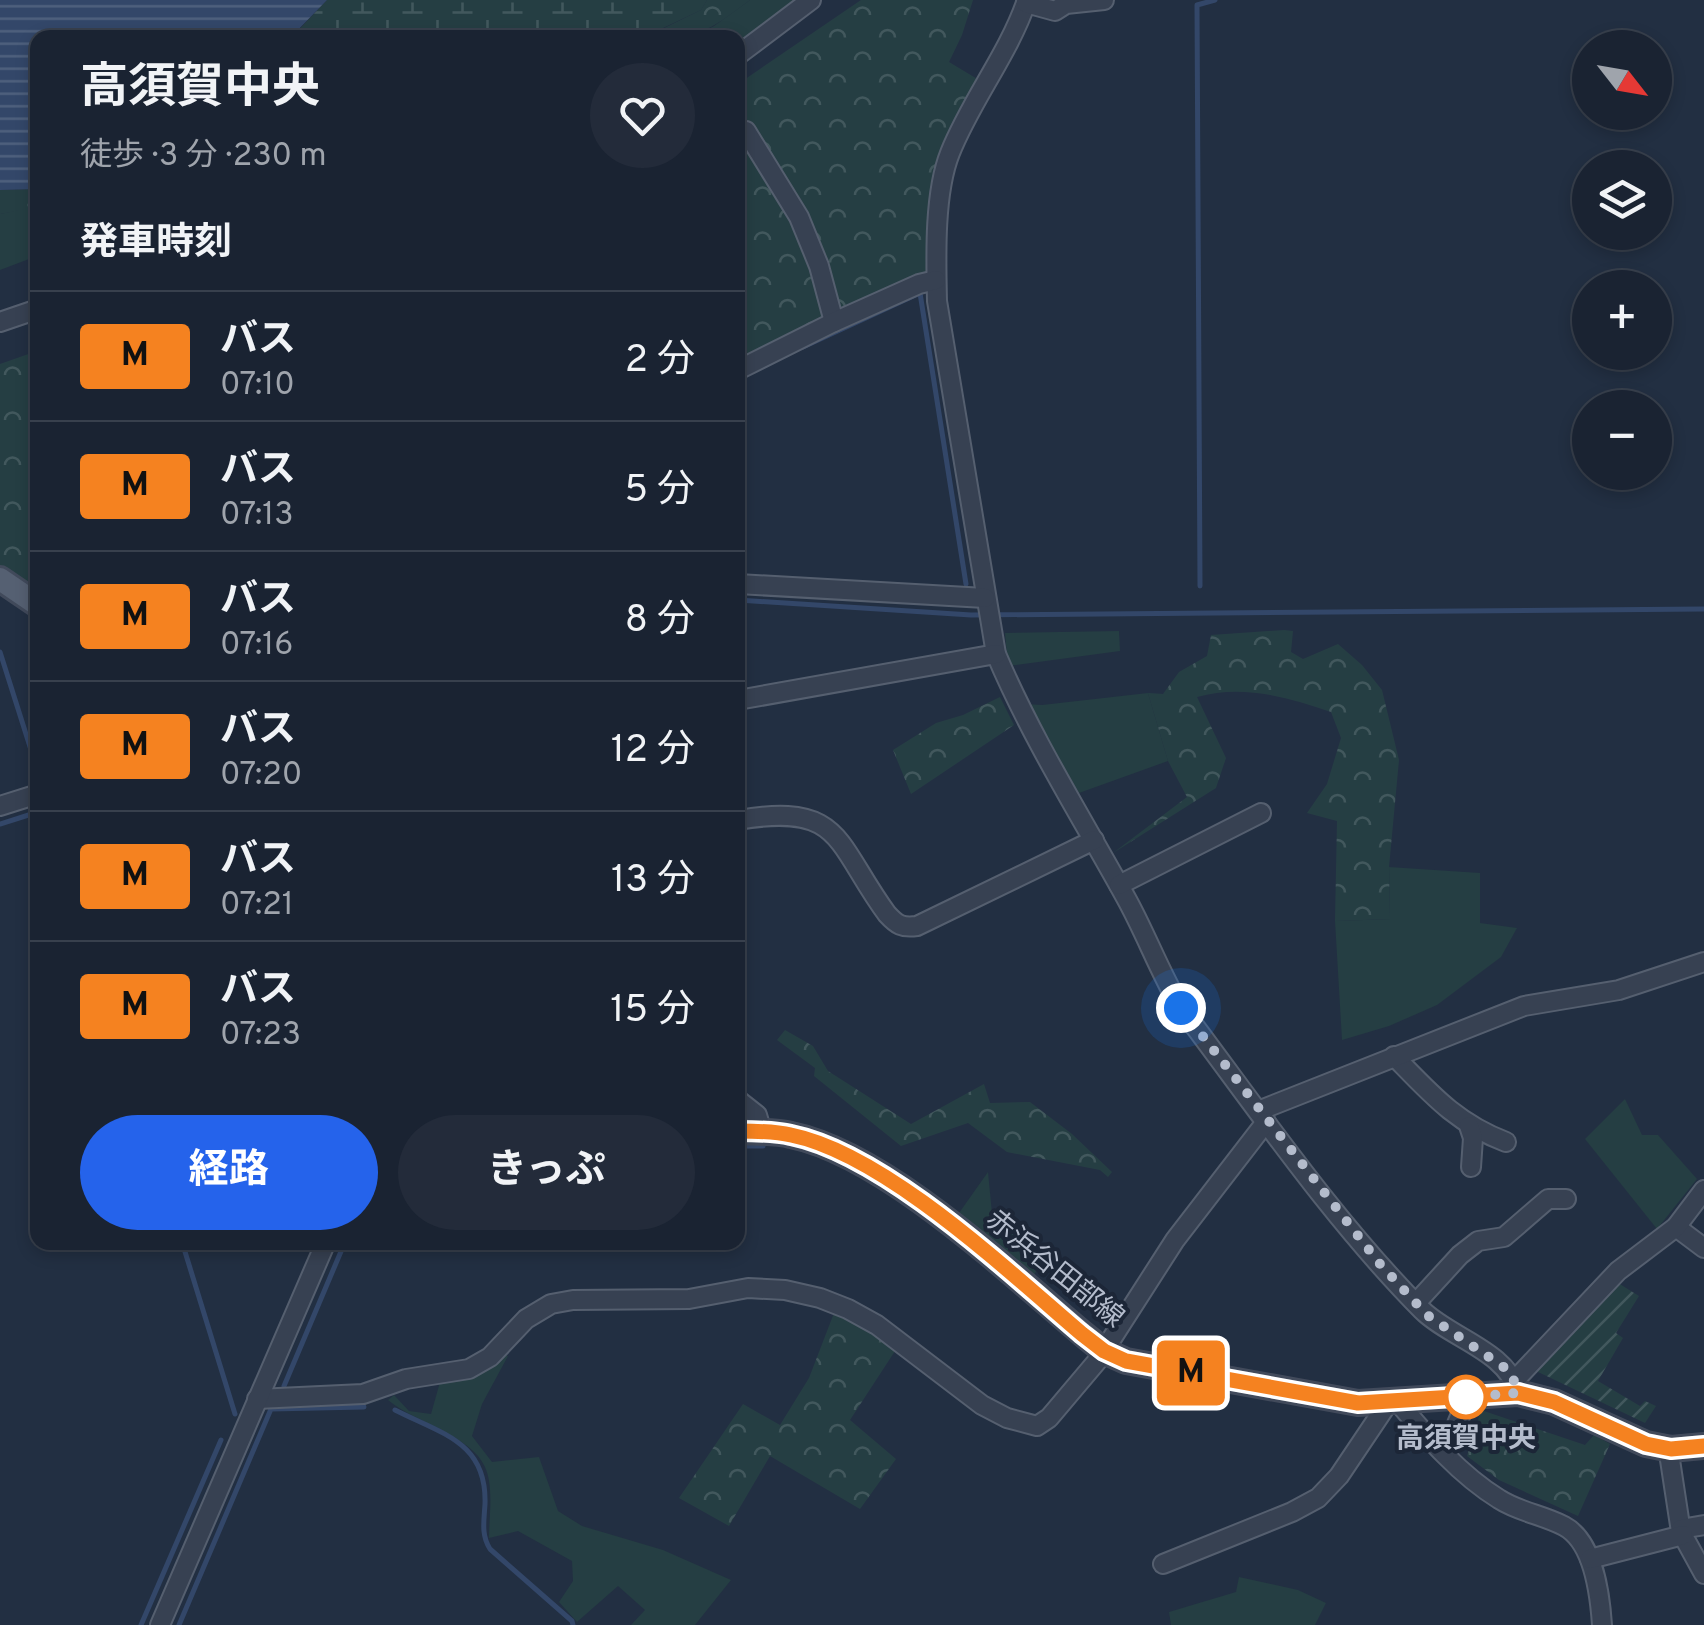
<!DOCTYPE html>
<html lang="ja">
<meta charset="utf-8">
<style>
body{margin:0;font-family:Overpass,"Noto Sans JP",sans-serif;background:#232b3a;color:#f1f3f6;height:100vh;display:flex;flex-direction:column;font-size:38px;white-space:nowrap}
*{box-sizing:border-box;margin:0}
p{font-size:32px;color:#9fa4ac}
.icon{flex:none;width:55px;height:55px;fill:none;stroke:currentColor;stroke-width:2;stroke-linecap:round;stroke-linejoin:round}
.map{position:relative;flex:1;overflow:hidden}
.details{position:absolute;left:30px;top:30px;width:715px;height:1220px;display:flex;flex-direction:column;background:#1a2332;border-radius:20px;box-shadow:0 5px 15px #0003,0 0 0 2px #38404d}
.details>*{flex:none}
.badge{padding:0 20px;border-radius:8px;font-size:35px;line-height:65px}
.needle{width:65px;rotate:121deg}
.buttons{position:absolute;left:1572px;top:30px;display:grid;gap:20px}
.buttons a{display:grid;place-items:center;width:100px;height:100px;border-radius:50%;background:#1a2332;box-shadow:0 5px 15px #0003,0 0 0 2px #38404d;font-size:50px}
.you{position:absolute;width:50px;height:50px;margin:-25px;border:8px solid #fff;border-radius:50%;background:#1a73e8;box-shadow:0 0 0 15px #1a73e833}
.map>.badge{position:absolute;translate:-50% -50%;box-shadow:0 0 0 5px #fff}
h2{padding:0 50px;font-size:38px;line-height:90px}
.round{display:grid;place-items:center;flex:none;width:105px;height:105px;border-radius:52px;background:#232b3a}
.summary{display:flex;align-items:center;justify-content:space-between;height:170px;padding:0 50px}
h1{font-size:48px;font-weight:700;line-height:75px}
.primary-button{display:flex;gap:20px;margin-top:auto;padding:20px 50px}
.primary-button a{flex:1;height:115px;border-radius:60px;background:#2563eb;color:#fff;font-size:40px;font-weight:700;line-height:115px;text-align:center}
.primary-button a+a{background:#232b3a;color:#f1f3f6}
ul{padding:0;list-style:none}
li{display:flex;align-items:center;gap:30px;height:130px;padding:0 50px;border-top:2px solid #38404d}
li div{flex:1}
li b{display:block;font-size:38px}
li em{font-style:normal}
li .badge{min-width:110px;font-weight:700;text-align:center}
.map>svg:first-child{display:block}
.grass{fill:#253e43}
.forest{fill:url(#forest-crowns)}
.wetland{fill:url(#wetland-marsh)}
.garden{fill:url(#garden-furrows)}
.water{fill:url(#water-rules)}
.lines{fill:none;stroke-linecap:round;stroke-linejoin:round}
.stream{stroke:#334769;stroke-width:5}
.minor-casing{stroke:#555f6f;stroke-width:22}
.major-casing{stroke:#414a5b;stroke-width:28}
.minor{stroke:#374152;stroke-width:18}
.major{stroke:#556072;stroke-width:22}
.line-casing{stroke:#fff;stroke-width:22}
.line{stroke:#f58220;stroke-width:15}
.walk{stroke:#b4bccc;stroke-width:10;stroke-dasharray:0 18}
.stop-dot{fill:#fff;stroke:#f58220;stroke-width:5}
.labels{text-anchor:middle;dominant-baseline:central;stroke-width:8;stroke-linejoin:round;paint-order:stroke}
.street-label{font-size:28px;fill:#b4bccc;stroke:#1c2637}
.stop-label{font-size:28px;font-weight:bold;fill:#b4bccc;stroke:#1c2637}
</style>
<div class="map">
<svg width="1704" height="1625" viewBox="0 0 1704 1625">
<defs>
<pattern id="forest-crowns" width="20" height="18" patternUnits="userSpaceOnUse" patternTransform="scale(2.5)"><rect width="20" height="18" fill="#253e43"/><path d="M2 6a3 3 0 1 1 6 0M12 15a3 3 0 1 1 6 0" fill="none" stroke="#42585d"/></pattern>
<pattern id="wetland-marsh" width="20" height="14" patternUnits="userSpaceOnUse" patternTransform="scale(2.5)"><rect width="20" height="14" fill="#253e43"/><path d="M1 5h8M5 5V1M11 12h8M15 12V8" fill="none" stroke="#42585d"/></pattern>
<pattern id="garden-furrows" width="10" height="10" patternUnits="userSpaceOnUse" patternTransform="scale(2.5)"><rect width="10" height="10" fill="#253e43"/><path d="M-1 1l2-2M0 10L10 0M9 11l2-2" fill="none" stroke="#42585d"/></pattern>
<pattern id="water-rules" width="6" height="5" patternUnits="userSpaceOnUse" patternTransform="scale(2.5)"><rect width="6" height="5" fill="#334769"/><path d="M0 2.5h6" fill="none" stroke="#4e607d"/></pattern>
</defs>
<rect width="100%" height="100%" fill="#222f42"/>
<g class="grass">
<polygon points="750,0 798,0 738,44 738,38 691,38 714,26"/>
<polygon points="37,206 37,256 0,270 0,214"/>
<polygon points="1119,631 1120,651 1008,666 1005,633"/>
<polygon points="1148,693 1168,761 1079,793 1025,704 1042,705"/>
<polygon points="1389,867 1480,873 1480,923 1517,928 1501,957 1437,1005 1389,1026 1342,1040 1335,921 1390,919"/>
<polygon points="1625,1099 1642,1135 1658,1135 1697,1179 1657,1229 1585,1139"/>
<polygon points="988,1172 992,1213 1041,1263 1034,1275 959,1213"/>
<path d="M501,1352l7,4 -26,48 -10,32 20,26 47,-5 19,54 24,15 81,24 68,30 -36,45h-64l14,-15 -27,-24 -41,36 -18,-20 14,-21 -1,-20 -54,-30 -29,7c0,-21 5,-51 -4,-71 -13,-31 -71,-45 -97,-67l6,-5 15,16 22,3 9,-32z"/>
<polygon points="1239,1577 1298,1590 1326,1603 1315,1625 1171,1625 1169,1612 1236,1592"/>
</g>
<g class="forest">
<path d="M707,0h43c-46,34 -49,37 -106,38l57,-28z"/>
<polygon points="861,0 973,0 962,35 949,62 979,80 938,156 927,286 738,376 738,84"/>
<polygon points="37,351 37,599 0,572 0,364"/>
<path d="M1284,630l9,1 -2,21 12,7 35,-15 24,21 20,25 17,70 -10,107 1,52 -55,2 2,-100 -30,-8 20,-29 14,-46 -10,-26c-44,-15 -89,-28 -134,-15l29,61 -10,30 -103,65 74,-56 -19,-36 -20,-68 15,1 16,-22 28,-16 4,-21z"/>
<polygon points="1000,697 1014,725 911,794 893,750 936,723 963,715"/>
<polygon points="785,1030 813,1046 828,1071 911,1124 984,1084 990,1103 1030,1102 1072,1134 1112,1172 1108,1177 1100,1170 1007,1152 968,1123 901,1146 814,1076 815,1068 777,1040"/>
<polygon points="834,1313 859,1322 895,1351 850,1420 896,1459 860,1509 770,1456 729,1526 679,1498 743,1404 780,1425 809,1378"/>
<polygon points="1481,1410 1585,1445 1594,1435 1610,1444 1578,1516 1499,1480 1467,1456"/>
</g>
<g class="wetland">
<polygon points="327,0 707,0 701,10 644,37 573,34 565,38 291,38"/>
<polygon points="37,189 37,207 0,214 0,190"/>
</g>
<polygon class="garden" points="1618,1283 1639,1296 1616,1333 1623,1338 1598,1381 1640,1406 1645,1401 1656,1406 1645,1423 1536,1371"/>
<polygon class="water" points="0,0 327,0 291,37 38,38 37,189 0,190"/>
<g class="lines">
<g class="stream">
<polyline points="803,347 920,293 966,584"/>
<polyline points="1200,586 1197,5 1215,0"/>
<polyline points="738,600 971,615 1704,609"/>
<polyline points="0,652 38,772"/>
<polyline points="0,824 38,812"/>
<polyline points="738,1146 763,1146"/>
<polyline points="182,1242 235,1414"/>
<polyline points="284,1386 345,1242"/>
<path d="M395,1410c47,24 92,32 90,94 -1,17 -4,31 5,45l82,72 1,4"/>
<polyline points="141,1625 221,1440"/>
<polyline points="179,1625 271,1409 364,1407"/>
</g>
<defs>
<g id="minor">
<path d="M1027,0c-19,55 -56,100 -77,153 -16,40 -14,105 -13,148l59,353c36,85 86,164 130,244 20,36 34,75 55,110 77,102 151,211 241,302 28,28 86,41 96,83"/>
<polyline points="1026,3 1055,11 1066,4 1104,0"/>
<polyline points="738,55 811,0"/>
<polyline points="746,131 799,217 819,266 834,322"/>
<polyline points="0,322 38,309"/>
<polyline points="738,370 834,322 919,284 936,280"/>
<polyline points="738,584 985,598"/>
<polyline points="738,700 996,654"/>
<polyline points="0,806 38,794"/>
<path d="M738,820c105,-18 97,23 149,94 10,11 15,14 30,12l177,-86"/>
<polyline points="1119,885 1261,813"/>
<path d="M1394,1056c37,38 62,67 112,86"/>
<polyline points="738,1100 757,1115 762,1132"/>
<polyline points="1258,1111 1524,1006 1619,990 1704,962"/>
<polyline points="1469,1126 1473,1138 1471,1167"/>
<polyline points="1676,1227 1704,1248"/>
<polyline points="1416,1303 1460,1255 1478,1241 1504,1237 1548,1199 1566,1199"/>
<polyline points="1515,1380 1618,1271 1676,1227 1704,1190"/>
<polyline points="257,1399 363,1394 406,1379 469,1369 490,1357 526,1319 551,1304 573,1300 689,1299 748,1288 785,1290 820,1298 848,1309 877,1325 982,1405 1007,1418 1037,1426 1049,1418 1098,1360 1175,1240 1266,1122"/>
<path d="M1398,1402c29,35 62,73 101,97 20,13 44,16 65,27 30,16 36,69 38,99"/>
<polyline points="1671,1449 1670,1460 1681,1532 1704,1574"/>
<polyline points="1445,1453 1468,1397"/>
<polyline points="1681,1529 1704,1525"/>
<polyline points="1590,1559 1683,1535"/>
<polyline points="1163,1564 1292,1512 1318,1498 1339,1476 1388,1403"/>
<polyline points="160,1625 326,1242"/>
</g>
<g id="major">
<polyline points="0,579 38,605"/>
<path d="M738,1131c17,1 36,0 53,4 94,19 218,137 292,199l21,17 22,10 232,42 160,-10 36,9 92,42 25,5 33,-3"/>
</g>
</defs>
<use href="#minor" class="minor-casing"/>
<use href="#major" class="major-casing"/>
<use href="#minor" class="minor"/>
<use href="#major" class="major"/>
</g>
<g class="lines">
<defs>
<path id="line" d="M738,1131c17,0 36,0 53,4 94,19 218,137 291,199l22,17 22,10 232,42 160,-10 36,9 92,42 25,5 33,-3"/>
</defs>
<use href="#line" class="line-casing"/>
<use href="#line" class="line"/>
<polyline class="walk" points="1181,1008 1380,1264 1427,1315 1511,1372 1518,1393 1466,1397"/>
</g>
<circle class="stop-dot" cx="1466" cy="1397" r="20"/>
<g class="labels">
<g class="street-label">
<text transform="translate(1054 1270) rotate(39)">赤浜谷田部線</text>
</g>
<g class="stop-label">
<text x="1466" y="1440">高須賀中央</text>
</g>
</g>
</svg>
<div class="buttons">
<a><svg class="needle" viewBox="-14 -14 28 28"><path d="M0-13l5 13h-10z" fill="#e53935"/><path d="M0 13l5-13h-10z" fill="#9fa4ac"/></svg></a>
<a><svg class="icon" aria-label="layers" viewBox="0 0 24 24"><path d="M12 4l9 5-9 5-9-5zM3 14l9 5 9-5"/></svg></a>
<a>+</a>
<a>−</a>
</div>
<div class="you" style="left:1181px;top:1008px"></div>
<b class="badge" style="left:1191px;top:1373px;background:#f58220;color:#111">M</b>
<section class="details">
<div class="summary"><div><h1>高須賀中央</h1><p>徒歩 · 3 分 · 230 m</p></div><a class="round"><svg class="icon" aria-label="heart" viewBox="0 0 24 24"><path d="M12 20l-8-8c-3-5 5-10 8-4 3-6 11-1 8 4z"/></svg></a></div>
<h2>発車時刻</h2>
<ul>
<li><span class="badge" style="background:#f58220;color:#111">M</span><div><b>バス</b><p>07:10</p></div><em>2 分</em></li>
<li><span class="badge" style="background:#f58220;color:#111">M</span><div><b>バス</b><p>07:13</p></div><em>5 分</em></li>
<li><span class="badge" style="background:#f58220;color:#111">M</span><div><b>バス</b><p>07:16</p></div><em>8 分</em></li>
<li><span class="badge" style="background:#f58220;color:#111">M</span><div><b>バス</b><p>07:20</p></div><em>12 分</em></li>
<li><span class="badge" style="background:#f58220;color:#111">M</span><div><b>バス</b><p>07:21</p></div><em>13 分</em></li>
<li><span class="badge" style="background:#f58220;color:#111">M</span><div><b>バス</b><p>07:23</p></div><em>15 分</em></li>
</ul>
<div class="primary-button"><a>経路</a><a>きっぷ</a></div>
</section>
</div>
